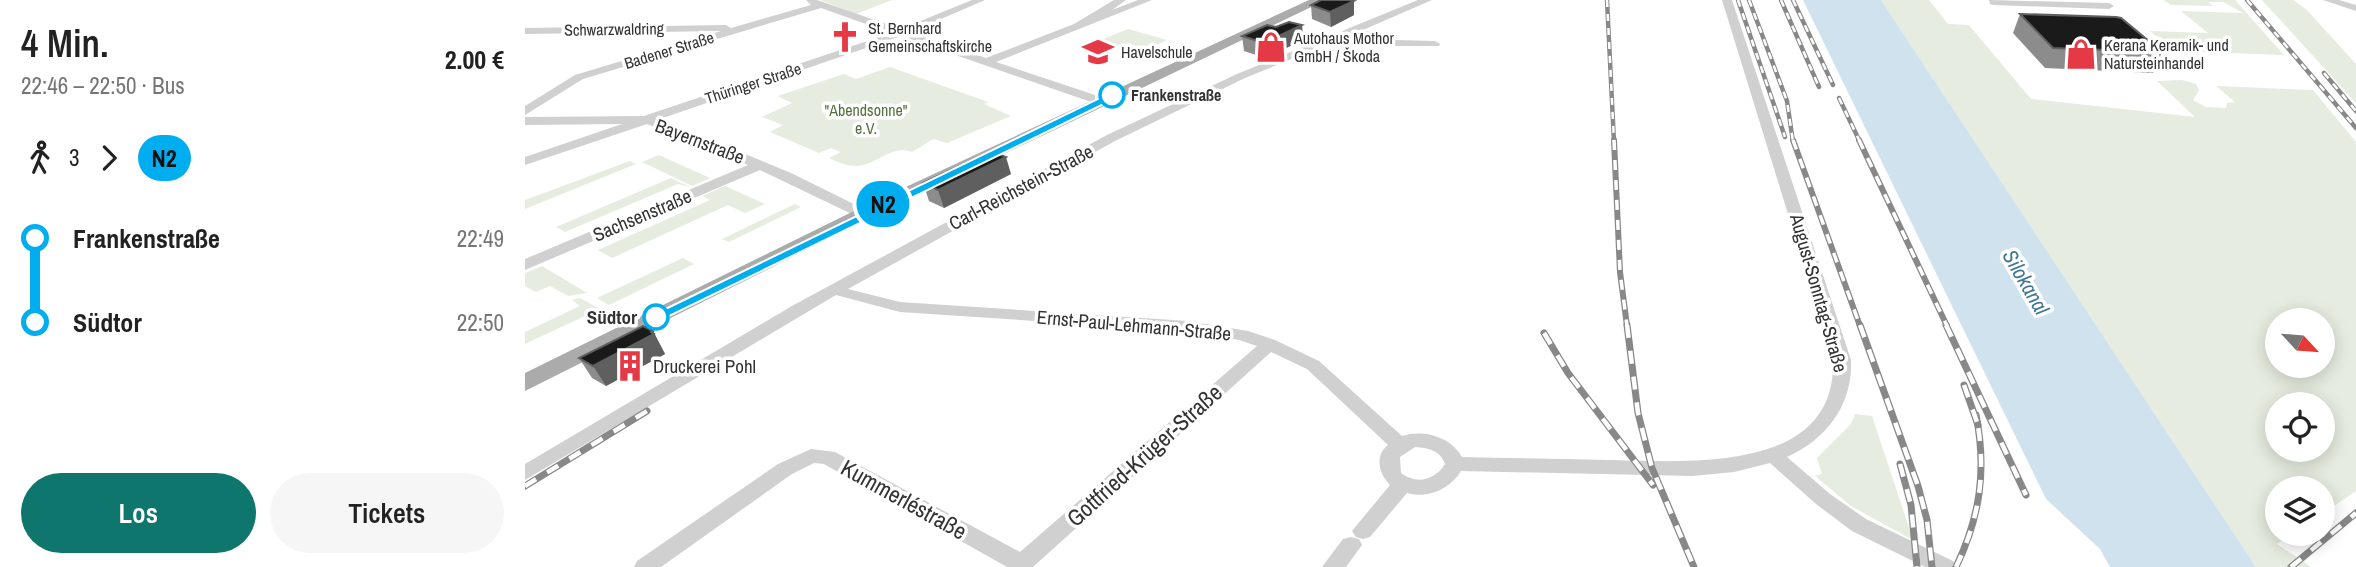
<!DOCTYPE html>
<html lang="de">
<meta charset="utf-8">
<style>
body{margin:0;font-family:"Archivo Narrow",sans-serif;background:#f6f6f6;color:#222;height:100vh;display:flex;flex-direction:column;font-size:26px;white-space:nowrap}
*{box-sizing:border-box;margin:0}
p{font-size:23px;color:#767676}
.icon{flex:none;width:38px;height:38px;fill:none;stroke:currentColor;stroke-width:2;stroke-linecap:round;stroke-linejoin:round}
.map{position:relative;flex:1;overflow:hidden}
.drawer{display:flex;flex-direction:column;background:#fff;width:525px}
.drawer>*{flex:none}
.badge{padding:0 14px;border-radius:23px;font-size:24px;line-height:46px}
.needle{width:46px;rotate:116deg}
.controls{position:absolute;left:1740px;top:308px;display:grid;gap:14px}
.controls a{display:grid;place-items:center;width:70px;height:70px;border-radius:50%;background:#fff;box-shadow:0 4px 18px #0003;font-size:35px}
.map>.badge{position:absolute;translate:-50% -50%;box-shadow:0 0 0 4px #fff}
.legs{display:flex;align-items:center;gap:10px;height:77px;padding:0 21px;font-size:23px}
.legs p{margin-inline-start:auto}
.head{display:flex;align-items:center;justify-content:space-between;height:119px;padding:0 21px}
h1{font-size:38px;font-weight:600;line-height:52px}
.cta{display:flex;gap:14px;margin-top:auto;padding:14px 21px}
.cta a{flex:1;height:80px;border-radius:42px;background:#0f766e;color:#fff;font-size:28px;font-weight:600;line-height:80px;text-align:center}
.cta a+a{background:#f6f6f6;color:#222}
ul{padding:0 21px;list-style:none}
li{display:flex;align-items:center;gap:24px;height:84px;font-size:26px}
li i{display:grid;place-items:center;width:10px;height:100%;margin:0 9px;background:currentColor}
li i::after{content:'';width:18px;height:18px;margin:-9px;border:5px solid;border-radius:50%;background:#fff}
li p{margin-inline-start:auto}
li:first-child i{background:linear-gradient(#0000 50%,currentColor 0)}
li:last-child i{background:linear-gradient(currentColor 50%,#0000 0)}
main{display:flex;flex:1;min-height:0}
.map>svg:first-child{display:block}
.green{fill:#e6ecdf;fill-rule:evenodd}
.water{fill:#cfe2ee}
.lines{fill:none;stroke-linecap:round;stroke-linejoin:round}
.minor{fill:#d0d0d0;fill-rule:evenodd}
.major{fill:#ababab;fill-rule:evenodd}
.rail-far2-casing{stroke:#888;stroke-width:4.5}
.rail-far1-casing{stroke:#888;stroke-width:6}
.rail-casing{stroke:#888;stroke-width:7}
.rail-far2{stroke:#fff;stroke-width:2.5;stroke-dasharray:7;stroke-linecap:butt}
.rail-far1{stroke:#fff;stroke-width:3.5;stroke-dasharray:10;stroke-linecap:butt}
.rail{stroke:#fff;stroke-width:4.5;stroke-dasharray:13;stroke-linecap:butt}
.wall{fill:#8c8c8c}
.shaded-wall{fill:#5f5f5f}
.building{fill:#1a1a1a;stroke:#5f5f5f;stroke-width:2}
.line-1{fill:#00aeef;stroke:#fff;stroke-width:2}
.stop-1-dot{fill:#fff;stroke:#00aeef;stroke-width:3.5}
.labels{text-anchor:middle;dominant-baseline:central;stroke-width:7;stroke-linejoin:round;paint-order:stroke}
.far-poi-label{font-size:16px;fill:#333;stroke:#fff;text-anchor:start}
.far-street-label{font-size:16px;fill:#333;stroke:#fff}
.far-stop-label{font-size:16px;font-weight:bold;fill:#333;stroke:#fff;text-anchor:start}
.far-park-label{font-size:16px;fill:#56703f;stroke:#fff}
.street-label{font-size:19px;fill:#333;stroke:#fff}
.stop-label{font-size:19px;font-weight:bold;fill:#333;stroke:#fff;text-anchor:end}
.poi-label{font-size:19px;fill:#333;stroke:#fff;text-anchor:start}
.water-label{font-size:21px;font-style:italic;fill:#3f7597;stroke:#fff}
.near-street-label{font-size:23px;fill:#333;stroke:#fff}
</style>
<main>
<section class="drawer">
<div class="head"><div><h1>4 Min.</h1><p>22:46 – 22:50 · Bus</p></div><b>2.00 €</b></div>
<div class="legs"><svg class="icon" aria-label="walk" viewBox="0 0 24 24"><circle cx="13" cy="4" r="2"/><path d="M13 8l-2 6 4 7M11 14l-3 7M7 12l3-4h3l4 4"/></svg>3<svg class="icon" aria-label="forward" viewBox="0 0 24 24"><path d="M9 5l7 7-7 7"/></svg><b class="badge" style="background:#00aeef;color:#111">N2</b></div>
<ul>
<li><i style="color:#00aeef"></i><b>Frankenstraße</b><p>22:49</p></li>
<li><i style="color:#00aeef"></i><b>Südtor</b><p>22:50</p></li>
</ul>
<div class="cta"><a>Los</a><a>Tickets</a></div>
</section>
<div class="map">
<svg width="1831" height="567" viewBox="0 0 1831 567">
<rect width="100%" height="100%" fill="#fff"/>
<g class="green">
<polygon points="295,0 367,0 331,14"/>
<path d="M1356,0h48l19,24 21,1 62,74 164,18 -38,-36 25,-1 14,4 3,6 -6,10 13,7 20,1 1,-5 8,-1 -19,-16 97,4 43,52v349l-34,23v-26h-45v46h15l-15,10 34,23h-55zM1752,320h45v46h-45zM1752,404h45v46h-45z"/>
<polygon points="1639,0 1710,0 1759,55 1649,51 1625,31 1683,33 1656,11 1718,13 1698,2 1683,2 1688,6 1646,5"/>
<polygon points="1737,0 1768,0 1781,9 1831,64 1831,103"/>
<polygon points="603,29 642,40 611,55 571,42"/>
<path d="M365,67l98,35 -4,2 27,12 -64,27 -14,-4 -21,13c-18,-7 -33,9 -49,13 -11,3 -24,-2 -34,-7l12,-6 -10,-4 -12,5 -49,-21 13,-7 -21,-8 30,-14 -14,-7 66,-22 12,5z"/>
<polygon points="134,155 185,178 167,186 117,162"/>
<polygon points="105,161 111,164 0,209 0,200"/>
<polygon points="146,178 165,187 153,184 40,232 31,227"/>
<polygon points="200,186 240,204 220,213 203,205 87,258 73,250 185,200 177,196"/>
<polygon points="270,204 276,207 204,242 197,239"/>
<polygon points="158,258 169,264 84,305 72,298"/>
<polygon points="17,266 62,293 43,296 25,286 11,292 0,286 0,273"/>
<polygon points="55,298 75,309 0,344 0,332 55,306 47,300"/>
<polygon points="1330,414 1347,416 1388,540 1326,506 1290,476 1297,474 1292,458 1326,424"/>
</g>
<polygon class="water" points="1278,0 1356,0 1731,567 1585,567 1575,549 1521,499"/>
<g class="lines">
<g class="minor">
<polygon points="281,0 292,0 376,29 447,0 460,0 386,32 461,58 549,24 589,0 601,0 587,10 613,0 627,0 471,62 570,95 570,101 566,102 376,36 135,119 266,173 343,211 345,214 343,217 333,217 235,170 0,270 0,259 223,165 122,124 0,165 0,157 97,124 0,125 0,117 119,116 366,33 296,8 58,79 0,115 0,106 50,75 196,31 0,34 0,28 201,25 206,28 286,5"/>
<path d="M893,0h14l-69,30 33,10 39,1 5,3 -1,2h-44l-42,-12 -108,44 -130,63 -267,148 52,13 288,19 60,10 27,9 44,21 83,75c22,-7 49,1 60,21 48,1 96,2 144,3 77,1 231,16 227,-100l-111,-360h10l119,360c2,44 -24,79 -64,97l43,37 36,25 87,42 3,6h-31l-73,-36 -36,-27 -46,-41 -36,9 -42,4 -231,-5c-11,18 -33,28 -54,22l-37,44 -7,2 -7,-2 -4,-6 38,-46c-11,-11 -16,-29 -2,-40l-81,-76 -36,-17 -238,215h-26l-183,-103 -10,-1 -22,11 -131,93h-27l3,-6 141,-97 33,-15 24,3 185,100 237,-206 -18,-6 -51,-9 -288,-19 -64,-17 -311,185v-16l267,-158 315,-171 130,-61zM890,447c13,1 25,3 30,17 -10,16 -28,21 -44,9l-1,-16z"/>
<polygon points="1464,0 1584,3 1589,6 1584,9 1468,5 1465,4"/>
<polygon points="1798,0 1814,0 1831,5 1831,11"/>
<polygon points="826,537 834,539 837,545 821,567 797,567 818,539"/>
</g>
<polygon class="major" points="784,0 801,0 345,218 0,391 0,373 331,210"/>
<defs>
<g id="rail-far2">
<polyline points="1082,0 1089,142"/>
<polyline points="1213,0 1260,137"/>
<polyline points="1224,0 1262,101 1268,142"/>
<polyline points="1256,0 1294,87"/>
<polyline points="1268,0 1308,85"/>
<polyline points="1722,0 1831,128"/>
<polyline points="1799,73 1831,111"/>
<polyline points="1314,98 1335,142"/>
</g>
<g id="rail-far1">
<polyline points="1089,140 1095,272 1102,326"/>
<polyline points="1268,140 1335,326"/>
<polyline points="1334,140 1422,326"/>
</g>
<g id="rail">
<polyline points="1102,325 1113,413 1127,468 1169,567"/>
<polyline points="1335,325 1393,486 1402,520 1407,567"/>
<polyline points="1421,325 1501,495"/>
<polyline points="1019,333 1043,373 1128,485"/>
<polyline points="1439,385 1453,425"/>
<polyline points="1375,464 1386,505 1392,567"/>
<polyline points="0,486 122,411"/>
<path d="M1431,567c24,-50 31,-97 20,-152"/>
<polyline points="1766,567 1831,513"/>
</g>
</defs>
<use href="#rail-far2" class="rail-far2-casing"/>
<use href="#rail-far1" class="rail-far1-casing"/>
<use href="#rail" class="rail-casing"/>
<use href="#rail-far2" class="rail-far2"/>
<use href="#rail-far1" class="rail-far1"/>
<use href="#rail" class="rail"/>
</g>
<g class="wall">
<polygon points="786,5 829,15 806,27 787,19"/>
<polygon points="1495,14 1637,52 1628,73 1520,68 1488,33"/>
<polygon points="777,25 778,40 740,58 719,51 717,36 751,27"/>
<polygon points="486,174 419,208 404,201 398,183"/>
<polygon points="128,331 140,354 81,386 67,378 54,358"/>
</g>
<g class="shaded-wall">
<polygon points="829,1 829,15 806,27 805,12"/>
<polygon points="777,25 778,40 740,58 739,43"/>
<polygon points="481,157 486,174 419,208 413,190"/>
<polygon points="128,331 140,354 81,386 68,366"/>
</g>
<g class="building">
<polygon points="796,0 824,0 829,1 805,12 786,5"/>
<polygon points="1495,14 1591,17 1596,18 1637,52 1528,48"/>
<polygon points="764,22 777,25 739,43 717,36 742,25 751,27"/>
<polygon points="466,151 481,157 413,190 398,183"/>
<polygon points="118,326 128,331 126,332 129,334 68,366 54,358"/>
</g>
<polygon class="line-1" points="587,92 592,95 591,98 136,320 126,320 124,317"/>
<defs>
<symbol id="church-bare" viewBox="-9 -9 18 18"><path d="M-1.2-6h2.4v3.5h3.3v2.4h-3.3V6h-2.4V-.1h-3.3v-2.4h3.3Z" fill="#e63946" stroke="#fff" stroke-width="2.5" paint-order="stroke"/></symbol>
<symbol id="shop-bare" viewBox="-9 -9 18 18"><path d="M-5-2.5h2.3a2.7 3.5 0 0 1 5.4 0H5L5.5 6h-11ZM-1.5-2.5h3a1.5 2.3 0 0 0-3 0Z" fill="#e63946" stroke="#fff" stroke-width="2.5" paint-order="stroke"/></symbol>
<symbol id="school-bare" viewBox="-9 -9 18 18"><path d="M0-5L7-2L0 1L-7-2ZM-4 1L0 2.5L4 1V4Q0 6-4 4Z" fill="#e63946" stroke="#fff" stroke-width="2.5" paint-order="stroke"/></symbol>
<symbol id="building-bare" viewBox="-9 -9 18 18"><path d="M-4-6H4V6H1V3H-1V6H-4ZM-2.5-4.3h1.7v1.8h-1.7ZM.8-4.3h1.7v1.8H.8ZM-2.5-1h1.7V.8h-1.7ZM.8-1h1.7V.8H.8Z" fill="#e63946" stroke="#fff" stroke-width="2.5" paint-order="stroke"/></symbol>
</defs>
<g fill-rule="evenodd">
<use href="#church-bare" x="298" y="15" width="44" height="44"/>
<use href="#shop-bare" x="724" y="25" width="44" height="44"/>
<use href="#school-bare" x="551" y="30" width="44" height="44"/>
<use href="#shop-bare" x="1534" y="32" width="44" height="44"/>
<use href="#building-bare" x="83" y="344" width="44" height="44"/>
</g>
<g class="stop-1-dot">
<circle cx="587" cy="95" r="12"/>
<circle cx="131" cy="317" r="12"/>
</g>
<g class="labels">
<g class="far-poi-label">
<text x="343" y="28">St. Bernhard<tspan x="343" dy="18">Gemeinschaftskirche</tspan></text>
<text x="769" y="38">Autohaus Mothor<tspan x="769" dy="18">GmbH / Škoda</tspan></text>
<text x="1579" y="45">Kerana Keramik- und<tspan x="1579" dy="18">Natursteinhandel</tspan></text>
<text x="596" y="52">Havelschule</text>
</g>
<g class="far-street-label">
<text transform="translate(89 29) rotate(-1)">Schwarzwaldring</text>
<text transform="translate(144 50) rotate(-17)">Badener Straße</text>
<text transform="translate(228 83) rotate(-18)">Thüringer Straße</text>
</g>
<g class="far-stop-label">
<text x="606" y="95">Frankenstraße</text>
</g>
<g class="far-park-label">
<text x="341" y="110">"Abendsonne"<tspan x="341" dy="18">e.V.</tspan></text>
</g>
<g class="street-label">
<text transform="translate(175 141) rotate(21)">Bayernstraße</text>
<text transform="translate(496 187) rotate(-28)">Carl-Reichstein-Straße</text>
<text transform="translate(117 215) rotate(-23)">Sachsenstraße</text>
<text transform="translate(1294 293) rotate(74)">August-Sonntag-Straße</text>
<text transform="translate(609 325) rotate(5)">Ernst-Paul-Lehmann-Straße</text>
</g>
<g class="stop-label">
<text x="112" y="317">Südtor</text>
</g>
<g class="poi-label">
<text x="128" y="366">Druckerei Pohl</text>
</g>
<g class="water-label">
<text transform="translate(1501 282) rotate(60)">Silokanal</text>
</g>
<g class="near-street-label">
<text transform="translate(619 455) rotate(-42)">Gottfried-Krüger-Straße</text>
<text transform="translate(379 499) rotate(29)">Kummerléstraße</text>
</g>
</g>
</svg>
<div class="controls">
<a><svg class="needle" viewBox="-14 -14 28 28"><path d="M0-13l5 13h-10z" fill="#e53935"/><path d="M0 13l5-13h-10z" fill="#767676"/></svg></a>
<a><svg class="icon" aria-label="locate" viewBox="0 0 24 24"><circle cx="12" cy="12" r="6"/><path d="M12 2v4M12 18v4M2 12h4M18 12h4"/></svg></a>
<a><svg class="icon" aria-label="layers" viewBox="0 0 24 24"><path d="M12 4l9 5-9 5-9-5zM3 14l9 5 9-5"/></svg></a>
</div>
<b class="badge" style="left:358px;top:204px;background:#00aeef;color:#111">N2</b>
</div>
</main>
